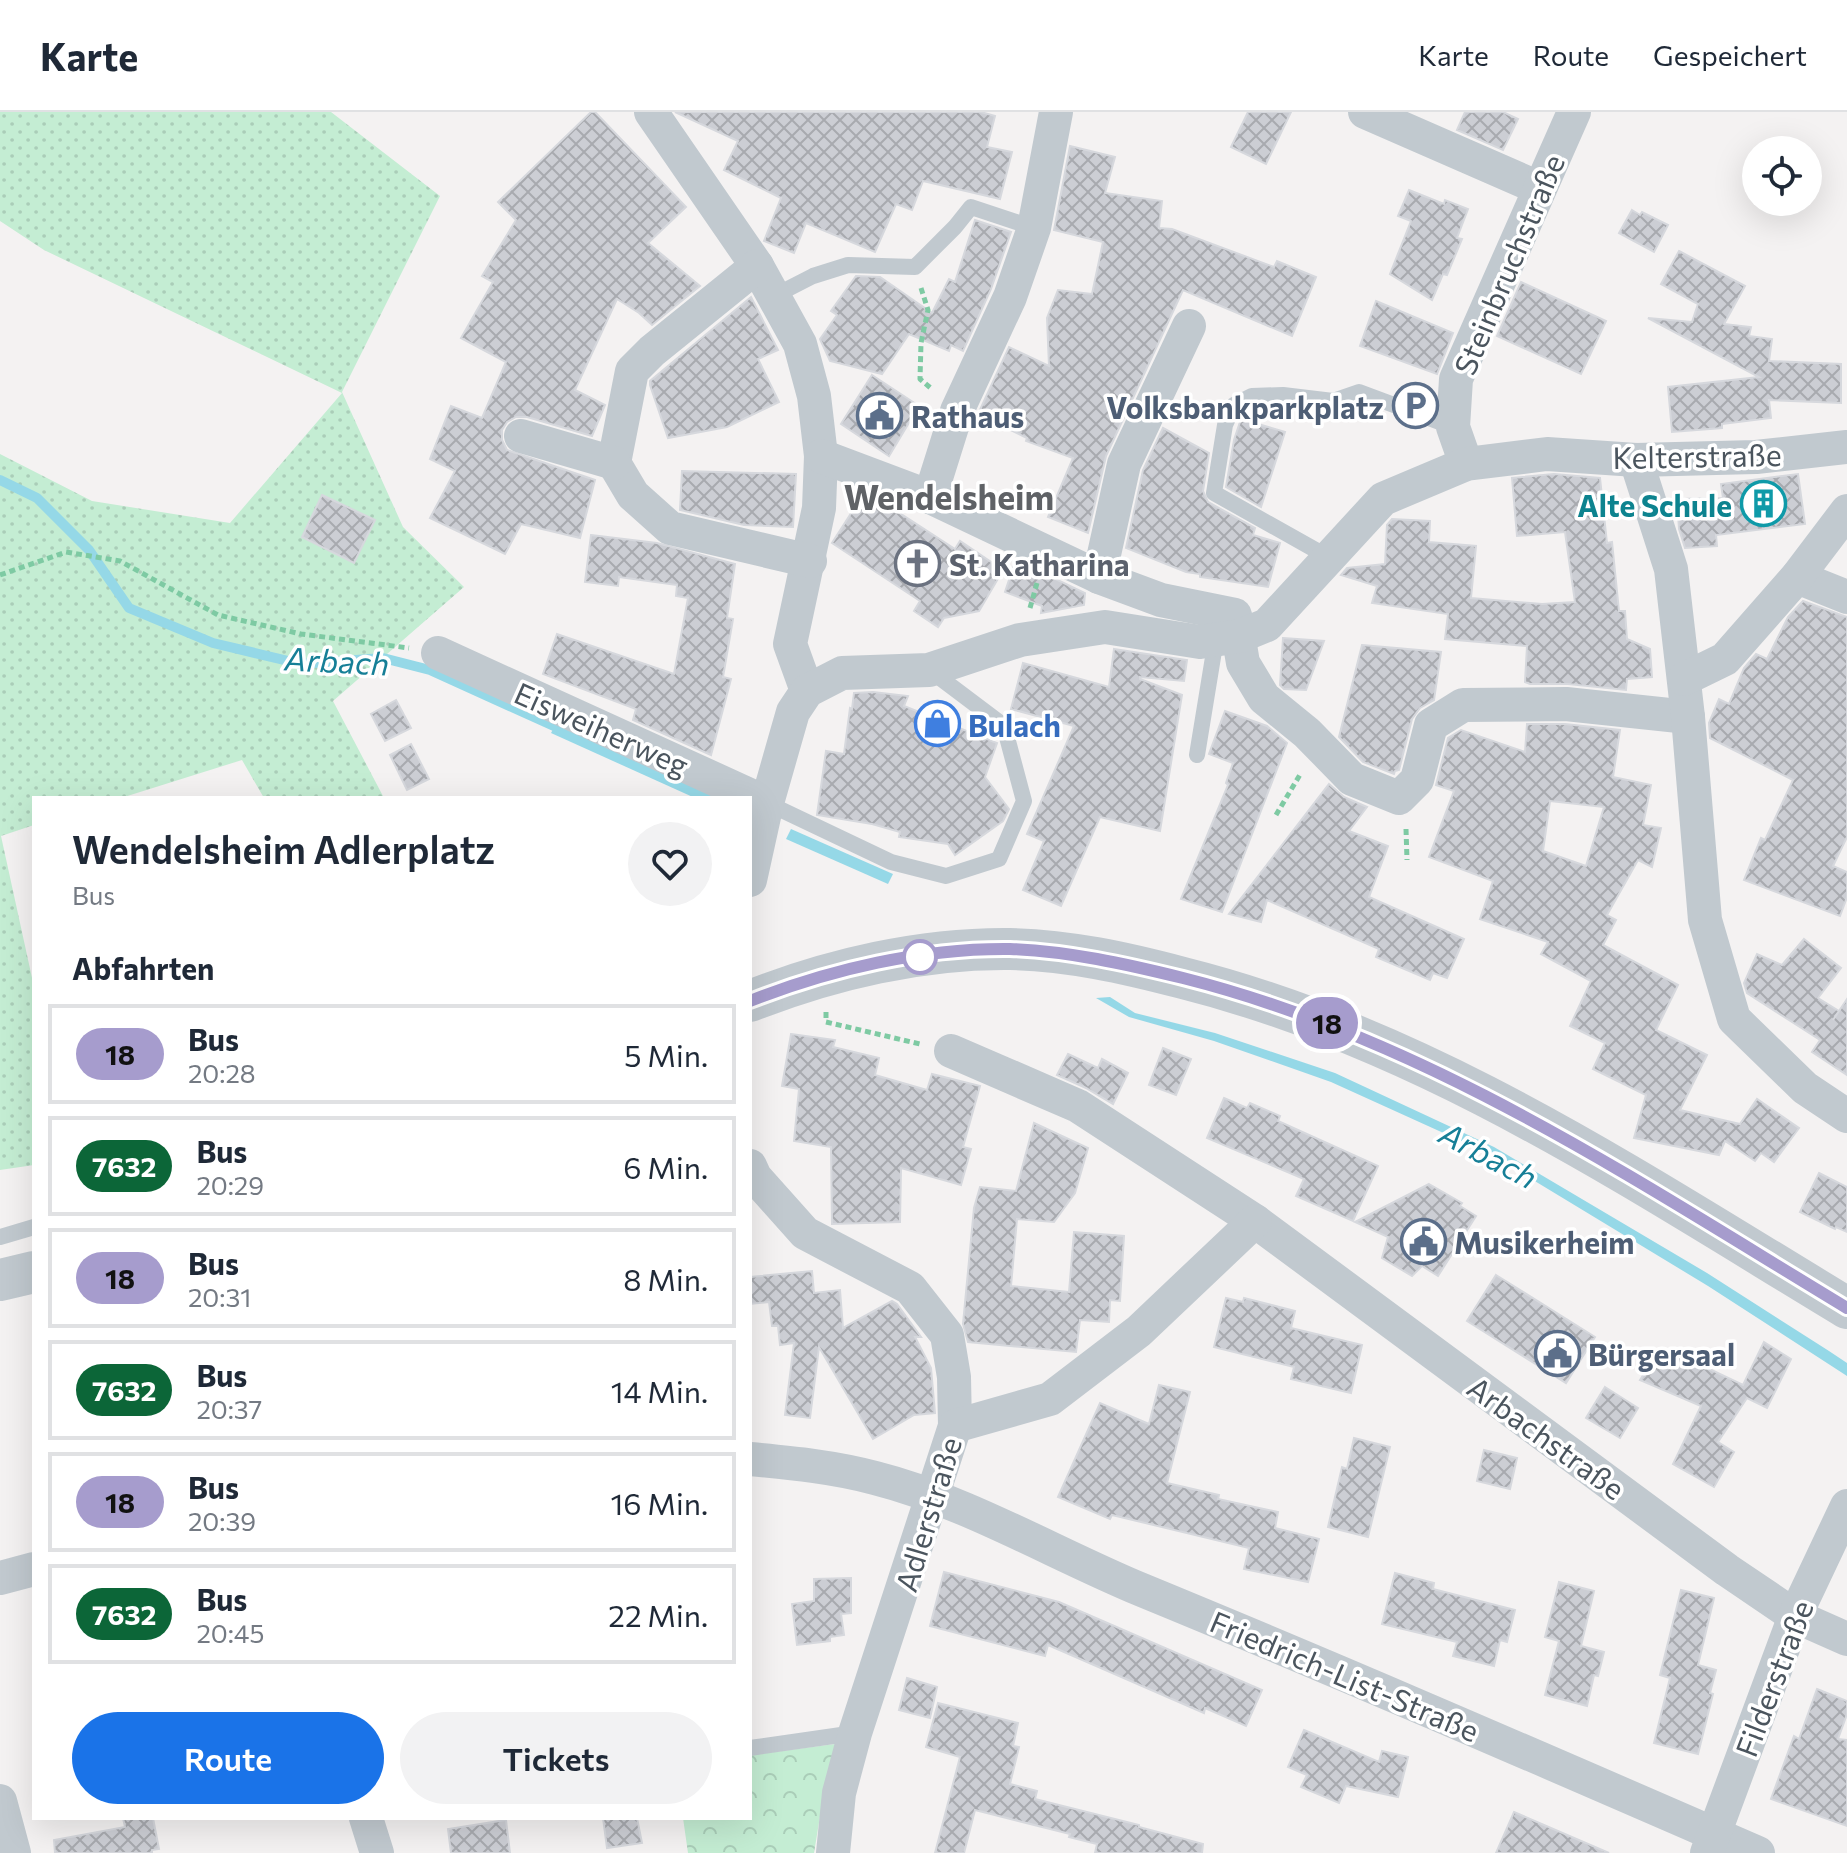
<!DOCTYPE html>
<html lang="de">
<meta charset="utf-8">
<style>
body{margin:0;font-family:Commissioner,sans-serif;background:#f2f2f3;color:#1f2937;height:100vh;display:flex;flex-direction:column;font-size:30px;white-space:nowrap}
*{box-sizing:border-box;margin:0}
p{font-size:26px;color:#747a83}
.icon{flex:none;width:44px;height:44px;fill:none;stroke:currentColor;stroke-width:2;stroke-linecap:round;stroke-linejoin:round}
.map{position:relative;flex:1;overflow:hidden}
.drawer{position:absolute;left:32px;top:684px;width:720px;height:1024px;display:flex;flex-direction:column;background:#fff;border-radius:0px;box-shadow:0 8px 32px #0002}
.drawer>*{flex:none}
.badge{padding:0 16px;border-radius:26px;font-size:28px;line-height:52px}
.controls{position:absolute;left:1742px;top:24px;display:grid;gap:16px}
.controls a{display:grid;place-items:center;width:80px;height:80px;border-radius:50%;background:#fff;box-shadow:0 8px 32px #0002;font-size:40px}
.map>.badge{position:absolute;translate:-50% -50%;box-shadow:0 0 0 4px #fff}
h2{padding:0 40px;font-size:30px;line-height:72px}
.round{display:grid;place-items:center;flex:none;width:84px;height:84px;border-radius:42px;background:#f2f2f3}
.overview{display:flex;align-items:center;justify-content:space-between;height:136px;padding:0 40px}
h1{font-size:38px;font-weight:600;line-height:60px}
.action{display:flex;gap:16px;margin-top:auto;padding:16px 40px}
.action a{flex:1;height:92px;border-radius:48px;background:#1a73e8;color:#fff;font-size:32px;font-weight:600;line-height:92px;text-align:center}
.action a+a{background:#f2f2f3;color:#1f2937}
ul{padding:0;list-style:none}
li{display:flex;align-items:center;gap:24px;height:100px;margin:0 16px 12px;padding:0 24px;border:4px solid #e0e1e3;border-radius:0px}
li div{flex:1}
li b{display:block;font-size:30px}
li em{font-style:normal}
li .badge{min-width:88px;font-weight:700;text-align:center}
header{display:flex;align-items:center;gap:48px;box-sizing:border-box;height:112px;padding:0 40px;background:#fff;border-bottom:2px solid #e0e1e3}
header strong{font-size:38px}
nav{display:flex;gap:44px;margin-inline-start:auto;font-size:28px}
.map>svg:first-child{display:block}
.grass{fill:url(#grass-dots)}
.park{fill:url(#park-crowns)}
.water{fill:#95d8e7}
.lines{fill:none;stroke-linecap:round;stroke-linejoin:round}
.stream{stroke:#95d8e7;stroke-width:10}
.building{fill:url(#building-cross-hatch);stroke:#d6d8dd;stroke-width:2;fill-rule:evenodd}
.path{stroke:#7ecaa3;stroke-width:5;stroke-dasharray:6 4;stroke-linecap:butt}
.service{stroke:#c1c9cf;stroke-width:16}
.minor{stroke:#c1c9cf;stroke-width:34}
.tertiary{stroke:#c1c9cf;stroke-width:42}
.line-casing{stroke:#fff;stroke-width:18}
.line{stroke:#a69ccd;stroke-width:12}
.stop-dot{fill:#fff;stroke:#a69ccd;stroke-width:4}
.labels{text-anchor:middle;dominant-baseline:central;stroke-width:7;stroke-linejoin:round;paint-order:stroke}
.street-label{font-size:30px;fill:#4b555e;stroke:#fff}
.service-label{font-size:30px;font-weight:bold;fill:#4e5e75;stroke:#fff;text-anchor:start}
.culture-label{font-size:30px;font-weight:bold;fill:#0d838f;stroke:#fff;text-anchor:end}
.worship-label{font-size:30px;font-weight:bold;fill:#5b616d;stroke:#fff;text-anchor:start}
.shop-label{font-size:30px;font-weight:bold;fill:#366cbe;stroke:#fff;text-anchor:start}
.water-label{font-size:32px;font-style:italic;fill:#167f97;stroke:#fff}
.quarter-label{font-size:34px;font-weight:bold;fill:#5f6266;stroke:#fff}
</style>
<header>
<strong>Karte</strong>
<nav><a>Karte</a><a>Route</a><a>Gespeichert</a></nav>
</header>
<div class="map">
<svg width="1847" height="1741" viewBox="0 0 1847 1741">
<defs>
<pattern id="grass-dots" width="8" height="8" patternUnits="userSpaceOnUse" patternTransform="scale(2)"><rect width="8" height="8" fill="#c4edd3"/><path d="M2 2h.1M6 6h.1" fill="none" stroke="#aacdb8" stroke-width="1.8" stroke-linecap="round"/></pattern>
<pattern id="park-crowns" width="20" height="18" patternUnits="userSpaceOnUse" patternTransform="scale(2)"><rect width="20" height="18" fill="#c4edd3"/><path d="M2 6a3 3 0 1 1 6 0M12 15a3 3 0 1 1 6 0" fill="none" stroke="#aacdb8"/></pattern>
<pattern id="building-cross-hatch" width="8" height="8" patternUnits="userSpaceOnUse" patternTransform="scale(2)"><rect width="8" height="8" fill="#ccced4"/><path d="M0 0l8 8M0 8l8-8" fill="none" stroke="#a8aaaf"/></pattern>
</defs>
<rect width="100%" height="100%" fill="#f4f2f2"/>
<polygon class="grass" points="0,0 331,0 440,84 342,280 403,415 464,475 333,589 384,686 264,686 242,648 121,686 34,686 34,713 1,724 34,875 34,1053 0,1058 0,342 92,389 230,411 342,281 44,138 0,109"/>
<polygon class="park" points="835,1632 825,1674 814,1741 688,1741 683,1706 750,1706 750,1643"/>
<g class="water">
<polygon points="556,612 721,686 695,686 551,621"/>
<polygon points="791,717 893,762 888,772 786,727"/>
<polygon points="1110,885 1135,901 1215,921 1335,961 1494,1035 1707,1161 1829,1239 1847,1251 1847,1264 1708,1174 1492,1043 1331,970 1214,929 1129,905 1096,886"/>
</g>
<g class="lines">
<polyline class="stream" points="0,368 37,386 89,438 129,496 213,531 301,552 383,546 430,558 565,619"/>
</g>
<g class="building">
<polygon points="591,0 595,0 686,95 648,131 700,174 652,213 639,201 617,187 575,278 605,293 592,324 527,305 516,305 507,310 502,318 502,328 507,338 595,368 580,426 521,412 505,442 430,406 455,359 430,347 451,294 482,306 506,250 461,226 493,170 482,164 516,108 498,90"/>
<polygon points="675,0 981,0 995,4 987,35 1012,40 1000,87 923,69 912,98 896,92 875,140 806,111 794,141 764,129 781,86 724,58 738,29"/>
<polygon points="1248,0 1291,0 1266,52 1231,35"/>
<polygon points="1465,0 1503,0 1518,7 1503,38 1457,18"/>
<polygon points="1070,34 1115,45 1105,81 1162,89 1159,116 1172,117 1274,155 1277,149 1316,165 1292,224 1183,178 1106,344 1088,421 1048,405 1073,346 1026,329 1027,326 978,302 1009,235 1049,254 1047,206 1058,178 1092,182 1103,130 1054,118"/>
<polygon points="1409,78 1444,92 1445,88 1468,97 1457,126 1462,127 1447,163 1443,162 1432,188 1390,162 1411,109 1398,104"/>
<polygon points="1632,98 1640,103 1642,100 1668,113 1654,140 1619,121"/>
<polygon points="975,108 1011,120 991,177 963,239 951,233 949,239 909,222 882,262 830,249 820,227 837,203 831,199 856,164 880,165 932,201 949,167 955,170"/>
<polygon points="1679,139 1745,174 1724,212 1751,215 1749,224 1772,227 1769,249 1841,252 1841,291 1769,288 1771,306 1722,312 1722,316 1672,320 1668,275 1759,265 1648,206 1692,210 1698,192 1661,172"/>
<polygon points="1521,170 1606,209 1581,262 1497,224"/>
<polygon points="751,185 778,238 758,247 779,290 727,315 668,326 650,273 650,269"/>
<polygon points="1376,189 1453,221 1437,262 1360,234"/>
<polygon points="872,263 919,294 889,344 841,312"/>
<polygon points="1241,307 1285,320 1261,395 1226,375 1234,328"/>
<polygon points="1163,316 1209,341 1203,379 1208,390 1255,416 1253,423 1280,431 1268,475 1200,465 1200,462 1186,460 1126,436 1143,358"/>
<polygon points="682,359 796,362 793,415 744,413 680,398"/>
<polygon points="1554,362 1600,366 1607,431 1612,430 1619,499 1625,499 1627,527 1650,537 1652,565 1627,567 1626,578 1568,572 1530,572 1525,570 1527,534 1445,527 1448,502 1372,491 1377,474 1341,463 1347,456 1385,452 1387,413 1392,407 1430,409 1429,430 1476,434 1471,486 1542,492 1575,490 1565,420 1517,424 1512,366"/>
<polygon points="1798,362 1805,412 1716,423 1717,434 1685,436 1679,417 1677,387 1723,386 1721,372"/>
<polygon points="864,381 878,387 955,437 960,429 1003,458 979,499 944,506 938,515 914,499 920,489 832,431"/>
<polygon points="322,383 375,408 354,451 302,425"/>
<polygon points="591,423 657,431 735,452 727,506 733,507 723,565 731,567 711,643 633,608 636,597 543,562 557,522 674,562 688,486 676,484 677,473 619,465 618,474 585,470"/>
<polygon points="1014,453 1045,462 1085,481 1084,493 1041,501 1042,494 1005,480"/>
<polygon points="1803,489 1847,505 1847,725 1833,754 1847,760 1847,785 1840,804 1744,768 1761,726 1765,728 1793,668 1710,626 1709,611 1719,587 1729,592 1744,556 1756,542 1767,547 1788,505"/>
<polygon points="1283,526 1324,529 1306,578 1284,577 1280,573"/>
<polygon points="1362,533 1441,540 1434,588 1420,596 1412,607 1399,658 1395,659 1394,662 1363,650 1339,625"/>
<polygon points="1114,537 1187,548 1184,569 1140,565 1140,567 1182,583 1160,719 1100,705 1061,794 1023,778 1044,729 1027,722 1074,614 1011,597 1023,551 1109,575"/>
<polygon points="873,580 908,584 904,594 997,631 985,665 1009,697 1003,709 955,743 948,732 899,725 900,720 872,712 817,703 826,639 844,642 850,596 852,597 854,581"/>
<polygon points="396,588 411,616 385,629 371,602"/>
<polygon points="1225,599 1267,614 1287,631 1222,800 1181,787 1228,673 1226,671 1233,651 1209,642"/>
<path d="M1527,612h38l55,6 -7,47 38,8 -8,40 18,3 -9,39 -14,-7 -31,55 9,5 -13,25 75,40 -22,45 51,25 -27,55 60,14 17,-25 42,29 -25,34 -13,-9 -6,8 -30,-20 -6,14 -85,-17 12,-43 -53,-26 12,-26 -35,-17 21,-45 -50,-27 7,-12 -68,-23 13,-38 -64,-24 25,-66 -18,-6 12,-47 13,-8 64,22zM1550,689l54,6 -18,59 -43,-15z"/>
<polygon points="411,632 429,667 407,678 390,643"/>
<polygon points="1329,672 1344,685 1367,695 1349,719 1388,734 1369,785 1464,827 1447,866 1433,861 1430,868 1376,845 1379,837 1267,788 1261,810 1229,802"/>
<polygon points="1804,827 1841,856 1818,886 1839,899 1833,908 1847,887 1847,963 1812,940 1820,928 1747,881 1744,871 1757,842 1782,853"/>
<polygon points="791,922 835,928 833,935 879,946 875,963 927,978 932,962 980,974 963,1035 971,1037 961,1073 901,1056 900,1110 832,1112 831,1035 794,1029 799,977 782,974"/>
<polygon points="1163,936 1191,947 1176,983 1149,973"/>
<polygon points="1068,942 1098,956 1102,947 1128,961 1113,992 1086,976 1057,963"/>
<polygon points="1224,986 1247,996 1250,991 1280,1004 1278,1009 1378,1054 1353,1109 1296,1084 1304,1067 1207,1026"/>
<polygon points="1034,1011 1088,1036 1075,1081 1054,1110 1017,1107 1011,1174 1069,1180 1074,1120 1124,1124 1120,1189 1110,1188 1109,1210 1080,1208 1076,1240 968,1230 963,1212 974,1096 980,1075 1016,1079"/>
<polygon points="1819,1061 1847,1075 1847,1120 1836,1115 1835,1117 1800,1100"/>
<polygon points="1429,1072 1462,1091 1460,1094 1476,1104 1438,1164 1422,1154 1412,1164 1382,1146 1388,1125 1355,1110"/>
<polygon points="812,1159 814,1181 840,1178 843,1216 892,1189 897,1192 921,1225 915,1225 931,1256 935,1301 914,1303 873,1327 819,1235 810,1306 785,1303 794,1231 780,1233 778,1214 772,1214 769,1190 750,1192 750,1165"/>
<polygon points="1496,1163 1595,1225 1566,1271 1467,1209"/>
<polygon points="1226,1186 1243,1190 1244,1186 1295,1199 1291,1216 1362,1233 1351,1281 1291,1267 1294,1255 1214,1235"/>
<polygon points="1764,1230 1791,1247 1767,1296 1747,1286 1718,1330 1734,1340 1714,1375 1673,1352 1701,1294 1640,1268 1659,1238 1675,1246 1678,1242 1743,1273"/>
<polygon points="1159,1273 1190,1280 1167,1371 1219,1383 1218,1387 1278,1400 1275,1416 1319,1427 1308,1470 1244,1457 1249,1436 1112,1403 1110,1407 1058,1385 1100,1291 1149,1312"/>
<polygon points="1605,1275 1638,1296 1620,1326 1586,1306"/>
<polygon points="1354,1326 1390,1335 1368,1425 1328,1415 1342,1355 1347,1357"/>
<polygon points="1484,1338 1517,1346 1510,1377 1477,1369"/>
<polygon points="944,1460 1059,1490 1262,1578 1246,1614 1205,1596 1204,1601 1048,1533 1045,1544 930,1514"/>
<polygon points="1395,1461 1434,1471 1433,1477 1515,1498 1507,1530 1500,1528 1494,1554 1453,1544 1457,1530 1382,1512"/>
<polygon points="851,1466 851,1501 841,1502 844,1523 830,1525 830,1529 797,1533 792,1492 814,1489 814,1467"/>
<polygon points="1559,1470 1594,1479 1581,1534 1604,1540 1598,1564 1594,1563 1587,1594 1545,1583 1559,1529 1545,1525"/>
<polygon points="1681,1478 1714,1486 1698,1553 1716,1558 1710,1581 1713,1582 1698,1642 1654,1631 1670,1566 1660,1563"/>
<polygon points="907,1566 937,1575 930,1606 899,1598"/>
<polygon points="1817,1577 1847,1589 1847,1602 1838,1627 1847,1628 1847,1714 1771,1687 1794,1624 1799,1627"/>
<polygon points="938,1591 1018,1611 1013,1634 1019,1635 1010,1672 1037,1679 1035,1687 1139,1713 1139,1715 1203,1732 1202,1741 1095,1741 1097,1732 1069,1725 1070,1722 975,1698 964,1741 935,1741 960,1645 926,1635"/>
<polygon points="1304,1618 1379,1650 1382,1639 1408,1645 1398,1685 1346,1674 1339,1691 1301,1675 1307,1663 1288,1655"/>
<polygon points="1514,1700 1609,1741 1496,1741"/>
<polygon points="123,1706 153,1706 159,1737 152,1738 152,1741 55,1741 54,1728 125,1715"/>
<polygon points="603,1706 637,1706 642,1731 607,1736"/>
<polygon points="506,1708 510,1741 451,1741 448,1717"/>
</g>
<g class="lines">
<g class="path">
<polyline points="921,176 928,198 921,231 920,267 933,278"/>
<polyline points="0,463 66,440 120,449 218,503 301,522 409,536"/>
<polyline points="1030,496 1037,471"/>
<polyline points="1276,703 1301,661"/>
<polyline points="1406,717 1407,748"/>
<polyline points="826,900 826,910 920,932"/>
</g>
<g class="service">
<polyline points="774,184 813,164 848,153 915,155 955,115 971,95 1034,116"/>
<polyline points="1328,445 1214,381 1225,313 1234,293 1252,284 1283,283 1333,289 1359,280 1453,315"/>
<polyline points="1197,643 1216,527"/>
<polyline points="767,691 891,750 946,764 999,747 1024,689 1004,614 931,559"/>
<polyline points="0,1125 34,1115"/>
<polyline points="750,1636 855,1621"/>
</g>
<g class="minor">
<polyline points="651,0 757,154 800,232 814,284 821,344 819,396 790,532 807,579"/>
<polyline points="1365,0 1539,76"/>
<polyline points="757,154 652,239 632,259 614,351 633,383 670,416 810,449"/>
<polyline points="521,324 614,351"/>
<polyline points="821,344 930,385 1099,465 1161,488 1235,503 1243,551 1264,586 1307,621 1352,667 1399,686 1417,668 1431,613 1463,593 1566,592 1688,605"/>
<polyline points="1636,348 1671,457 1688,605 1705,808 1734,907 1805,976 1847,1004"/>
<polyline points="1466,352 1453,315 1456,267 1574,0"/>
<polyline points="930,385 957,299 1010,185 1034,116 1056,0"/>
<polyline points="1099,465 1124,352 1189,214"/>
<polyline points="1797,465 1847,485"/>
<polyline points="438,541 767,691"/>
<polyline points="1684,567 1725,547 1797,465 1847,399"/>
<polyline points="750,768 767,691 793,600 807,579 842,561 929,558 1020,528 1105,515 1200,530 1240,524 1267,513 1383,387 1466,352 1547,342 1636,348 1756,345 1847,335"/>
<polyline points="951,939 1078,994 1255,1109 1727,1458 1795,1504 1847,1527"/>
<polyline points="750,1054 755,1065 805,1121 910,1176 947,1223 954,1265 955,1314 855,1621 839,1681 833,1741"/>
<polyline points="955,1314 1050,1287 1139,1219 1255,1109"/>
<path d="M750,1347c42,4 84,8 125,19 91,23 180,76 267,112 207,85 411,174 616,263"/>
<polyline points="0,1466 34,1457"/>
<polyline points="0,1689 14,1741"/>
<polyline points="366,1706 377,1741"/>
<polyline points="1707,1741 1795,1504 1847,1394"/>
</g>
<g class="tertiary">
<path d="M750,889c81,-32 172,-53 260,-52 58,1 116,14 173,29 243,61 452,202 664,330"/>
<polyline points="0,1168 34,1160"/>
</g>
</g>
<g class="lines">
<defs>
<path id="line" d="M750,889c81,-32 172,-53 260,-52 58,2 116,15 173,29 243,61 452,202 664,330"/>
</defs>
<use href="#line" class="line-casing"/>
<use href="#line" class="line"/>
</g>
<defs>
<symbol id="parking-ring" viewBox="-11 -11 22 22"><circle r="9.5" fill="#fff" stroke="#5c6f8a" stroke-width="1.5"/><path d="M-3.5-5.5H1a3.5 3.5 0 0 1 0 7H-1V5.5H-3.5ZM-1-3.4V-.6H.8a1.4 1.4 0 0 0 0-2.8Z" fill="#5c6f8a"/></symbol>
<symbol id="civic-ring" viewBox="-11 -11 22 22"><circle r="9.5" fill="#fff" stroke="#5c6f8a" stroke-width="1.5"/><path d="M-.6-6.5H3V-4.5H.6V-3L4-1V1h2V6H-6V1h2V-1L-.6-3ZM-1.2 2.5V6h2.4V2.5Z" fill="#5c6f8a"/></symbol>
<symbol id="building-ring" viewBox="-11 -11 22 22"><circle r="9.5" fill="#fff" stroke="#0f9aa8" stroke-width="1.5"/><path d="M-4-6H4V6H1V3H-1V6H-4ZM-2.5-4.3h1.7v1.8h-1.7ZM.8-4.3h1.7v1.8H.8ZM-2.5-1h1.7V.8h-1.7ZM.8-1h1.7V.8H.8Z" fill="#0f9aa8"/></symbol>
<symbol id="church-ring" viewBox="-11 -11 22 22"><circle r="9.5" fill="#fff" stroke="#6b7280" stroke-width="1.5"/><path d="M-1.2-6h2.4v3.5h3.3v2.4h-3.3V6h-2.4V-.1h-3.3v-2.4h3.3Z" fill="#6b7280"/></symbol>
<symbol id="shop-ring" viewBox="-11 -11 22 22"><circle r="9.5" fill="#fff" stroke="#3f7fe0" stroke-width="1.5"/><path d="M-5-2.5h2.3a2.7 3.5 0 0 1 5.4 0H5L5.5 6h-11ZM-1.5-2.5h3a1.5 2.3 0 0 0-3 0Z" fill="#3f7fe0"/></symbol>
</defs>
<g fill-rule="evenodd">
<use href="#parking-ring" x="1390" y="268" width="51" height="51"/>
<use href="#civic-ring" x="854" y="278" width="51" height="51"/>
<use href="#building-ring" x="1738" y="366" width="51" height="51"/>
<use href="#church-ring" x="892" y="426" width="51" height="51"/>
<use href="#shop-ring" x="912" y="586" width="51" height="51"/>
<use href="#civic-ring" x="1398" y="1104" width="51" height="51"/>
<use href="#civic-ring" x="1532" y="1216" width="51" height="51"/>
</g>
<circle class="stop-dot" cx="920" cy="845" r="16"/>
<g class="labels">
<g class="street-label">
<text transform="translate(1508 152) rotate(-67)">Steinbruchstraße</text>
<text transform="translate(1697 343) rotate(-1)">Kelterstraße</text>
<text transform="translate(602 616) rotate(24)">Eisweiherweg</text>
<text transform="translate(1547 1325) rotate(36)">Arbachstraße</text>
<text transform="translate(927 1402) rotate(-73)">Adlerstraße</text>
<text transform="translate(1345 1563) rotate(23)">Friedrich-List-Straße</text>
<text transform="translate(1773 1566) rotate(-69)">Filderstraße</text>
</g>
<g class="service-label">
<text x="1384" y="294" text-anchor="end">Volksbankparkplatz</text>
<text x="911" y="303">Rathaus</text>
<text x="1454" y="1129">Musikerheim</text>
<text x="1588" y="1241">Bürgersaal</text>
</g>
<g class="culture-label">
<text x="1732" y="392">Alte Schule</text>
</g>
<g class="worship-label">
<text x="949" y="451">St. Katharina</text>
</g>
<g class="shop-label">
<text x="968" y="612">Bulach</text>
</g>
<g class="water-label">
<text transform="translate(337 548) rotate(3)">Arbach</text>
<text transform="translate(1489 1042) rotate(28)">Arbach</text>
</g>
<g class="quarter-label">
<text x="949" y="384">Wendelsheim</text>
</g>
</g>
</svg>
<div class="controls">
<a><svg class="icon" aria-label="locate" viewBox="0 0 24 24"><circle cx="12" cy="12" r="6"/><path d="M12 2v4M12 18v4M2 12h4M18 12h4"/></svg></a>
</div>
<b class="badge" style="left:1327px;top:911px;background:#a69ccd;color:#111">18</b>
<section class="drawer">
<div class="overview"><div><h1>Wendelsheim Adlerplatz</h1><p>Bus</p></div><a class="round"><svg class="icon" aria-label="heart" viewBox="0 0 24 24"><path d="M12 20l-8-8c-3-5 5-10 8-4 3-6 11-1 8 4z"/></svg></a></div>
<h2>Abfahrten</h2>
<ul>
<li><span class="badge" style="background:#a69ccd;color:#111">18</span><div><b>Bus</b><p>20:28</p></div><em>5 Min.</em></li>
<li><span class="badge" style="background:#0c6638;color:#fff">7632</span><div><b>Bus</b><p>20:29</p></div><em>6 Min.</em></li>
<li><span class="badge" style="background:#a69ccd;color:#111">18</span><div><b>Bus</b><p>20:31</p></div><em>8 Min.</em></li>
<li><span class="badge" style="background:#0c6638;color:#fff">7632</span><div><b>Bus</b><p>20:37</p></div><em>14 Min.</em></li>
<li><span class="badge" style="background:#a69ccd;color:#111">18</span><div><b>Bus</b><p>20:39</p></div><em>16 Min.</em></li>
<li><span class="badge" style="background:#0c6638;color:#fff">7632</span><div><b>Bus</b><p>20:45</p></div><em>22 Min.</em></li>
</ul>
<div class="action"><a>Route</a><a>Tickets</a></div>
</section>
</div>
